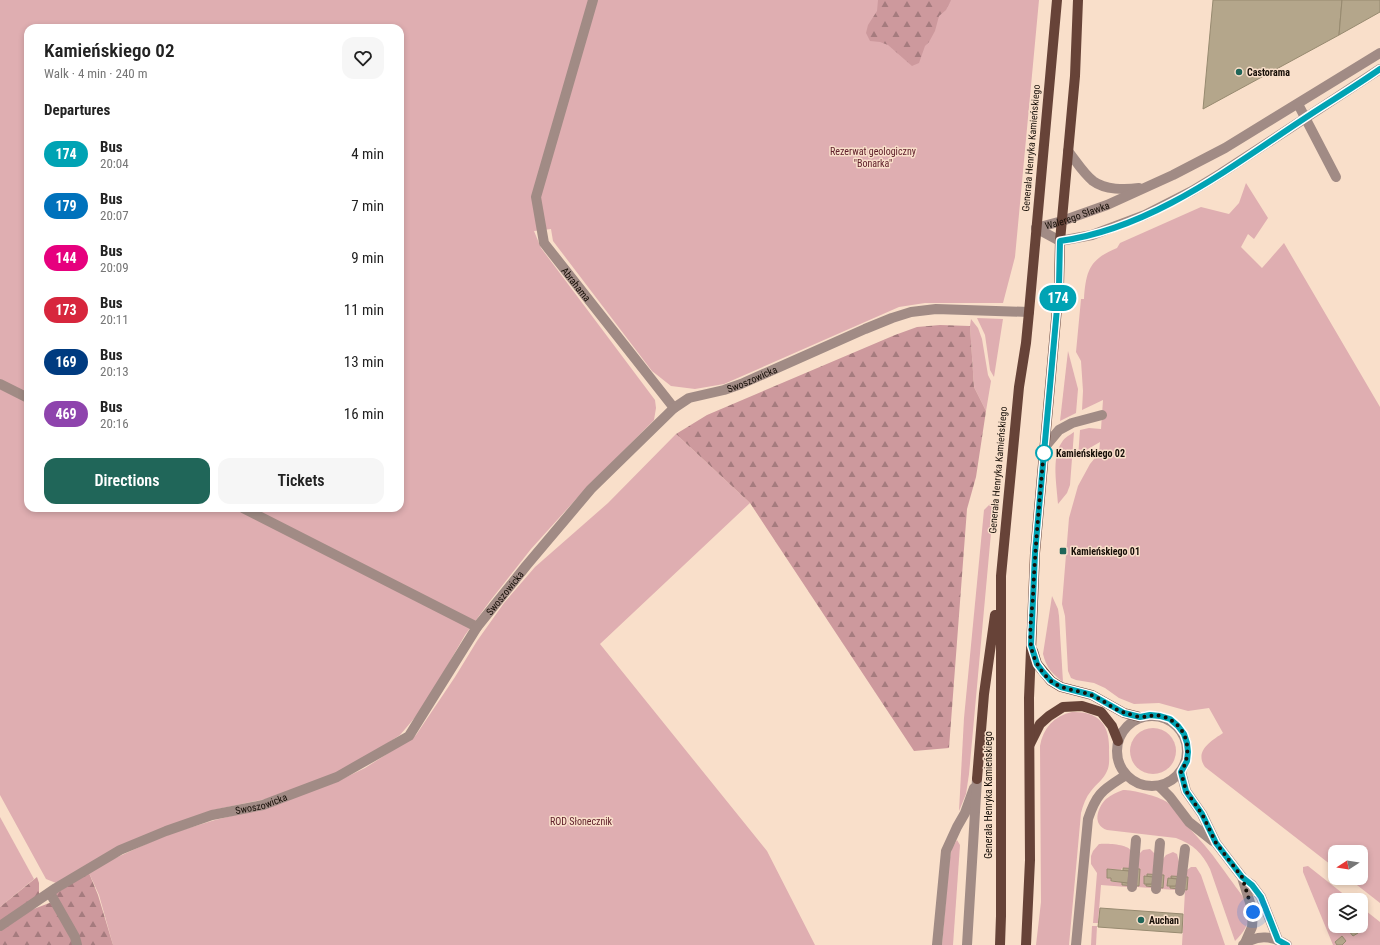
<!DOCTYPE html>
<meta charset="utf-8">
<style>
body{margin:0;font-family:"Roboto Condensed",sans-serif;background:#f6f6f6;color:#222;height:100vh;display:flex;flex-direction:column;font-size:15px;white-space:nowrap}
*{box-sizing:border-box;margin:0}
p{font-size:13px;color:#767676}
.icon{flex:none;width:22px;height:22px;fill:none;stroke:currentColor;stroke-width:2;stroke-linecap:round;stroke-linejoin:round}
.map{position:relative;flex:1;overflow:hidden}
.side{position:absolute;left:24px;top:24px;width:380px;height:488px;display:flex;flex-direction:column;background:#fff;border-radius:12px;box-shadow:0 2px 6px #0003}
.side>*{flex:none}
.badge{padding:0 8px;border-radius:13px;font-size:14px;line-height:26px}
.needle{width:26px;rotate:258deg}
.tools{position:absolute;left:1328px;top:845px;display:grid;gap:8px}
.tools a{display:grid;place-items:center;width:40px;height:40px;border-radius:8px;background:#fff;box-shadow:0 2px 6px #0003;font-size:20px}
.you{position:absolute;width:20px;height:20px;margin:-10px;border:3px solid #fff;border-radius:50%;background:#1a73e8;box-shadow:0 0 0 6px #1a73e833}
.map>.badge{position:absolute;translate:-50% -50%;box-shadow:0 0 0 2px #fff}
h2{padding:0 20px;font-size:15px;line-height:36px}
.round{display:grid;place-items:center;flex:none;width:42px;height:42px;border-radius:12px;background:#f6f6f6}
.head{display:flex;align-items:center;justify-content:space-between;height:68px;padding:0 20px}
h1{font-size:19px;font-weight:600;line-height:30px}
.primary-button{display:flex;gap:8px;margin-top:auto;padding:8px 20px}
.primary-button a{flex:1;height:46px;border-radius:12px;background:#206659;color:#fff;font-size:16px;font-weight:600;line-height:46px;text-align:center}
.primary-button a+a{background:#f6f6f6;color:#222}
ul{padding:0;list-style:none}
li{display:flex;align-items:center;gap:12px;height:52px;padding:0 20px}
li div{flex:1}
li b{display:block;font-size:15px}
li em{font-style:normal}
li .badge{min-width:44px;font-weight:700;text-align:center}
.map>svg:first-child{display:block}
.green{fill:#dfaeb1;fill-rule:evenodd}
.forest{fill:url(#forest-firs)}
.building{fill:#b4a68b;stroke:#978a70}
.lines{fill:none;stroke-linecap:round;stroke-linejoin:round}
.service{stroke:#a18b85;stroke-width:10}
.minor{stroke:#a18b85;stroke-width:10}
.tertiary{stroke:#a18b85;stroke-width:10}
.primary{stroke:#674338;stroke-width:10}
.line-casing{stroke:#fff;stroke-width:9}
.line{stroke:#00a3b4;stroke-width:6}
.walk{stroke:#170f08;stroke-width:4;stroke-dasharray:0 7.2}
.poi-dot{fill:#206659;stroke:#f9dfca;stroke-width:1.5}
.stop-dot{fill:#fff;stroke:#00a3b4;stroke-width:2}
.labels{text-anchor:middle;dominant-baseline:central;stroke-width:3;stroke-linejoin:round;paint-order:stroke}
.poi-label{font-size:10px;font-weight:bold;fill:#170f08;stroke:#f9dfca;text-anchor:start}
.street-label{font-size:10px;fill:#170f08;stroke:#f9dfca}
.park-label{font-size:10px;fill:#60212b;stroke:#f9dfca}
.stop-label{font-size:10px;font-weight:bold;fill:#170f08;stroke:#f9dfca;text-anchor:start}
</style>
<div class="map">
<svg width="1380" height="945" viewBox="0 0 1380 945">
<defs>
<pattern id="forest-firs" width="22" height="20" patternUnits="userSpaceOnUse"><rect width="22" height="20" fill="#cd999d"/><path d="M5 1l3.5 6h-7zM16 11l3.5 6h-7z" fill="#a57b7e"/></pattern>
</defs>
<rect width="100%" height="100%" fill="#f9dfca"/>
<g class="green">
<path d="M0,0h1039l-24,257 -12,46h-78l-26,4 -175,77 -29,5 -24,-3 -19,-15 -99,-130 -2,-12 -17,2 7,17 114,152 1,8 -2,12 -77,78 -46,51 -41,52 -25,34 -42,73 -23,27 -37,24 -31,17 -66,23 -53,11 -157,73 -10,-4 -46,-84zM28,28h372v480h-372z"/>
<path d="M1246,183l22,35 -14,21 -6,-5 -7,13 21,21 22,-25 96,164v496l-32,-25h13v-26h-26v16l-130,-101c-11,-16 6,-26 18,-34l-14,-25 -21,3 -29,-8 -25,1 -15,-6 -14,-10 -11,-5 -18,-3 -5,-2 -3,-7 -3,-55 -3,-12 7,-86 9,-32 12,-22 9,-11 1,-11 -12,7 -7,9h-3l2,-28 9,-2 12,1 2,-29 -21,10 1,-19 -2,-30 -5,-9 5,-53h3c2,-29 6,-40 33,-51l3,-5 81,-36 28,7 10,-11z"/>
<polygon points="977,318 1003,319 994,377 990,370 985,335"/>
<polygon points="971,319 978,328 982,339 988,375 991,381 986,411 974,387 970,326"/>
<polygon points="1068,351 1078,389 1076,413 1060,421"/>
<path d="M1074,432l-4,53 -3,8 -9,11c-1,-18 -7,-47 4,-62 3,-5 8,-7 12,-10z"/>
<polygon points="676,434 750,503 600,644 767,851 815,945 113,945 99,895 89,873 111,860 166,835 215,820 264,808 334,783 365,768 412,738 416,735 455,677 477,641 504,603 535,567 608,503"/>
<polygon points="994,500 969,774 966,794 959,811 964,718 984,510"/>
<path d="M1052,596l6,13 1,7 4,66c-11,-8 -17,-15 -20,-28z"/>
<path d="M1072,712c26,-1 38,12 37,38 0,7 1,15 -2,21 -3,8 -11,13 -16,20 -5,6 -8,14 -10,22l-12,132h-33l5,-43 -1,-156c3,-18 14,-30 32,-34z"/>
<circle cx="1153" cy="751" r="23"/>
<path d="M1123,790c10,0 35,6 44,12 8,7 13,16 20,24 4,4 8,8 12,13 13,14 23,29 34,44 6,9 15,18 16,29 1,12 -6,21 -14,29l-25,-72c-8,-16 -17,-25 -34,-31l-69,-8c-15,-5 -10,-22 -1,-31 5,-4 11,-7 17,-9z"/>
<polygon points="0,817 34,879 0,907"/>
<polygon points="957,840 960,845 953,945 942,945 949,862 952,848"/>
<path d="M1099,844c6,-1 30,0 32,7 1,5 -1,12 -1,17h-8l-1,2 -14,-1v9h4v4h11l7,3 -2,2 -26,-2 -3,38h-5l4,-50 -6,-9v-8l2,-5z"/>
<polygon points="1150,849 1155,854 1151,888 1137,887 1138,855 1143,850"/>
<polygon points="1173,852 1177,854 1179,862 1176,890 1161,889 1160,888 1163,859 1166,855"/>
<polygon points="1308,866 1351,900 1335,900 1335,926 1361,926 1361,907 1380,922 1380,945 1333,945 1303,872 1303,867"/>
<polygon points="1191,867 1196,867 1201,875 1225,945 1182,945 1185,891 1184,888 1187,870"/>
<polygon points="1092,926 1097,926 1096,945 1091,945"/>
</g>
<g class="forest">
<polygon points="878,0 951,0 946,10 939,16 935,31 929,42 925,46 919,63 912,66 888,45 880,42 870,41 866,33 868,25 877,11"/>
<polygon points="940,325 970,326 974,387 986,411 976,477 967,509 949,748 914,751 750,503 676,434 707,415 895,335 917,327"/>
<polygon points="89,873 98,895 113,945 0,945 0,931 31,910 52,902 56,893"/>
<polygon points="37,877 39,883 39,896 0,922 0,907"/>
</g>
<g class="building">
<polygon points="1213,0 1342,0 1339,35 1203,109"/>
<polygon points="1342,0 1380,0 1380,12 1339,35"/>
<polygon points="1123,868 1140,869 1139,886 1122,885 1122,882 1128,883 1129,871 1123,871"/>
<polygon points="1107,869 1129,871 1128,883 1111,881 1111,878 1107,878"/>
<polygon points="1147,874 1164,875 1163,888 1146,886 1146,884 1152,884 1153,877 1147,877"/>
<polygon points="1144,876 1153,877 1152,884 1144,884"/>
<polygon points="1171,876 1188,877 1187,890 1170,888 1170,886 1176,886 1177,879 1171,878"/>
<polygon points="1168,878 1177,879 1176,886 1167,886"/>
<polygon points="1100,908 1183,914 1182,933 1098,927"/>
<polygon points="1361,925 1363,928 1358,932 1354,926"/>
<polygon points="1353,927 1358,933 1353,936 1348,930"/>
<polygon points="1342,936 1346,941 1342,945 1337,945 1335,942"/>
</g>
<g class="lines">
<g class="service">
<path id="s1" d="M593,0l-57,197 8,46 130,165"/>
<polyline points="1298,104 1336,177"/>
<polyline points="0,384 28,398"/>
<polyline points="1044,448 1059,430 1072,423 1102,415"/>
<polyline points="243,508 477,627"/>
<polyline points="1132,887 1136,840"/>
<polyline points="1156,889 1160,843"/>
<polyline points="1180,891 1185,849"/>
<polyline points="50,893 75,937 77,945"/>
<polyline points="937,945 946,851 957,827 965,813 974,788"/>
<path d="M1076,945l12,-126c9,-27 15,-29 38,-44"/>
</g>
<g class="minor">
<circle cx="1152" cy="751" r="35"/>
<polyline points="1181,772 1186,791 1202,814 1216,843 1242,877 1246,890 1253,912 1252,927 1245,943"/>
<polyline points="1159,786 1170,797 1189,822 1213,841"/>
<polyline points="1243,879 1252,885 1261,897 1278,940"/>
<path id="s2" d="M0,926l56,-38 64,-38 46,-19 46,-16 51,-10 74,-28 72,-41 68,-109 49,-61 65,-77 83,-81 15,-10 35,-8 17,-6 124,-55 27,-11 19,-6 25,-3 93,3"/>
<polyline points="967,945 977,779"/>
<path d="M1243,945c14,-11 30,-9 44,0"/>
</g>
<g class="tertiary">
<path d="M1068,151c8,10 15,22 25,30 12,9 32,9 46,7"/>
<polyline points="1036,228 1060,241 1092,235 1145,215 1192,191 1220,174 1380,69"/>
<path id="s3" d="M1036,228l26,-7 45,-16 66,-30 52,-27 155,-95"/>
</g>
<g class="primary">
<polyline points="1033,651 1037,664 1051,681 1061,687 1092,695 1124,713 1140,717"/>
<polyline points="1030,744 1040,724 1049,716 1063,707 1082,706 1101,712 1112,726 1118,741"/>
<polyline points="977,779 984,694 995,615"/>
<polyline points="1000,945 1001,916 1001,576 1019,387 1026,343 1029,312 1057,0"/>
<polyline points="1026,945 1030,860 1029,698 1035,553 1059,286 1060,241 1075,76 1078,0"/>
</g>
</g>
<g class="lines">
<defs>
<path id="line" d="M1287,945l-9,-5 -17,-43 -9,-12 -10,-8 -26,-34 -14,-29 -16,-23 -5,-19 6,-11 1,-9 -1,-9 -3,-9 -6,-8 -8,-7 -10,-3 -10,-1 -10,2 -16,-4 -32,-18 -31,-8 -10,-6 -8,-9 -6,-8 -6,-19 4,-92 24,-267 1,-45c88,-12 164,-69 236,-117 28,-19 57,-36 84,-55"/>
</defs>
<use href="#line" class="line-casing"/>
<use href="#line" class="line"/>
<path class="walk" d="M1044,453v-5c-4,49 -9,99 -11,148 -1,15 -4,35 -2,49 1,12 10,28 20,36 11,9 27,9 40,14 12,4 22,15 35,18 4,1 10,4 15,4 7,0 13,-3 20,-1 26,7 33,35 20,56l5,19 16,23 14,29 26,34 11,35"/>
</g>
<g class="poi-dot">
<circle cx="1239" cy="72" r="4"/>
<rect x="1059" y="547" width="8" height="8" rx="2"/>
<circle cx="1141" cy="920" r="4"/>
</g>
<circle class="stop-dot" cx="1044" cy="453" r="8"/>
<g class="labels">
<g class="poi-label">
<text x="1247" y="72">Castorama</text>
<text x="1071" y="551">Kamieńskiego 01</text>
<text x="1149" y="920">Auchan</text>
</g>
<g class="street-label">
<text transform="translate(1031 148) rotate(-85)">Generała Henryka Kamieńskiego</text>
<text stroke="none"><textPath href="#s3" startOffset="43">Walerego Sławka</textPath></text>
<text stroke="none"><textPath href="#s1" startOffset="304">Abrahama</textPath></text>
<text stroke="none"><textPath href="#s2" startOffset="962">Swoszowicka</textPath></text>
<text transform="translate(998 470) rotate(-85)">Generała Henryka Kamieńskiego</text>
<text stroke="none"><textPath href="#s2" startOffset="627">Swoszowicka</textPath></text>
<text transform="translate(988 795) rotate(-90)">Generała Henryka Kamieńskiego</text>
<text stroke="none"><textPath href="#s2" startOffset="291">Swoszowicka</textPath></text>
</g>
<g class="park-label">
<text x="873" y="151">Rezerwat geologiczny<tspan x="873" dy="12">"Bonarka"</tspan></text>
<text x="581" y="821">ROD Słonecznik</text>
</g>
<g class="stop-label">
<text x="1056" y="453">Kamieńskiego 02</text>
</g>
</g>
</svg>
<div class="tools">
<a><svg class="needle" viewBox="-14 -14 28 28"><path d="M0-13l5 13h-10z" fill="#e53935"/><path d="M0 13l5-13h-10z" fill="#767676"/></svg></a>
<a><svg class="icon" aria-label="layers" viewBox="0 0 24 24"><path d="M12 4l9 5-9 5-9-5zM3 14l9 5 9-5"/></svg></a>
</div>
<div class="you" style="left:1253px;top:912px"></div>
<b class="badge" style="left:1058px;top:298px;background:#00a3b4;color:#fff">174</b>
<section class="side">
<div class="head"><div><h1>Kamieńskiego 02</h1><p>Walk · 4 min · 240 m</p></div><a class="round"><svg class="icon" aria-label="heart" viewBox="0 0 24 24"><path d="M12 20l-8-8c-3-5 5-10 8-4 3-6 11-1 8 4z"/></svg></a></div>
<h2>Departures</h2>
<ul>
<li><span class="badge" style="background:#00a3b4;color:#fff">174</span><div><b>Bus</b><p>20:04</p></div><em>4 min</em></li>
<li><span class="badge" style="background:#0072bc;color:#fff">179</span><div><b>Bus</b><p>20:07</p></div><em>7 min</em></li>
<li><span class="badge" style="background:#e6007e;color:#fff">144</span><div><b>Bus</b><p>20:09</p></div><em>9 min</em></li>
<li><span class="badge" style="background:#d7263d;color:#fff">173</span><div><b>Bus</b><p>20:11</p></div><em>11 min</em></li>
<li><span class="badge" style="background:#003b80;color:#fff">169</span><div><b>Bus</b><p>20:13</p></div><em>13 min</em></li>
<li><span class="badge" style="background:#8e44ad;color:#fff">469</span><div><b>Bus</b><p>20:16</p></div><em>16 min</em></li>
</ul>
<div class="primary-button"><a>Directions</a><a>Tickets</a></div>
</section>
</div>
